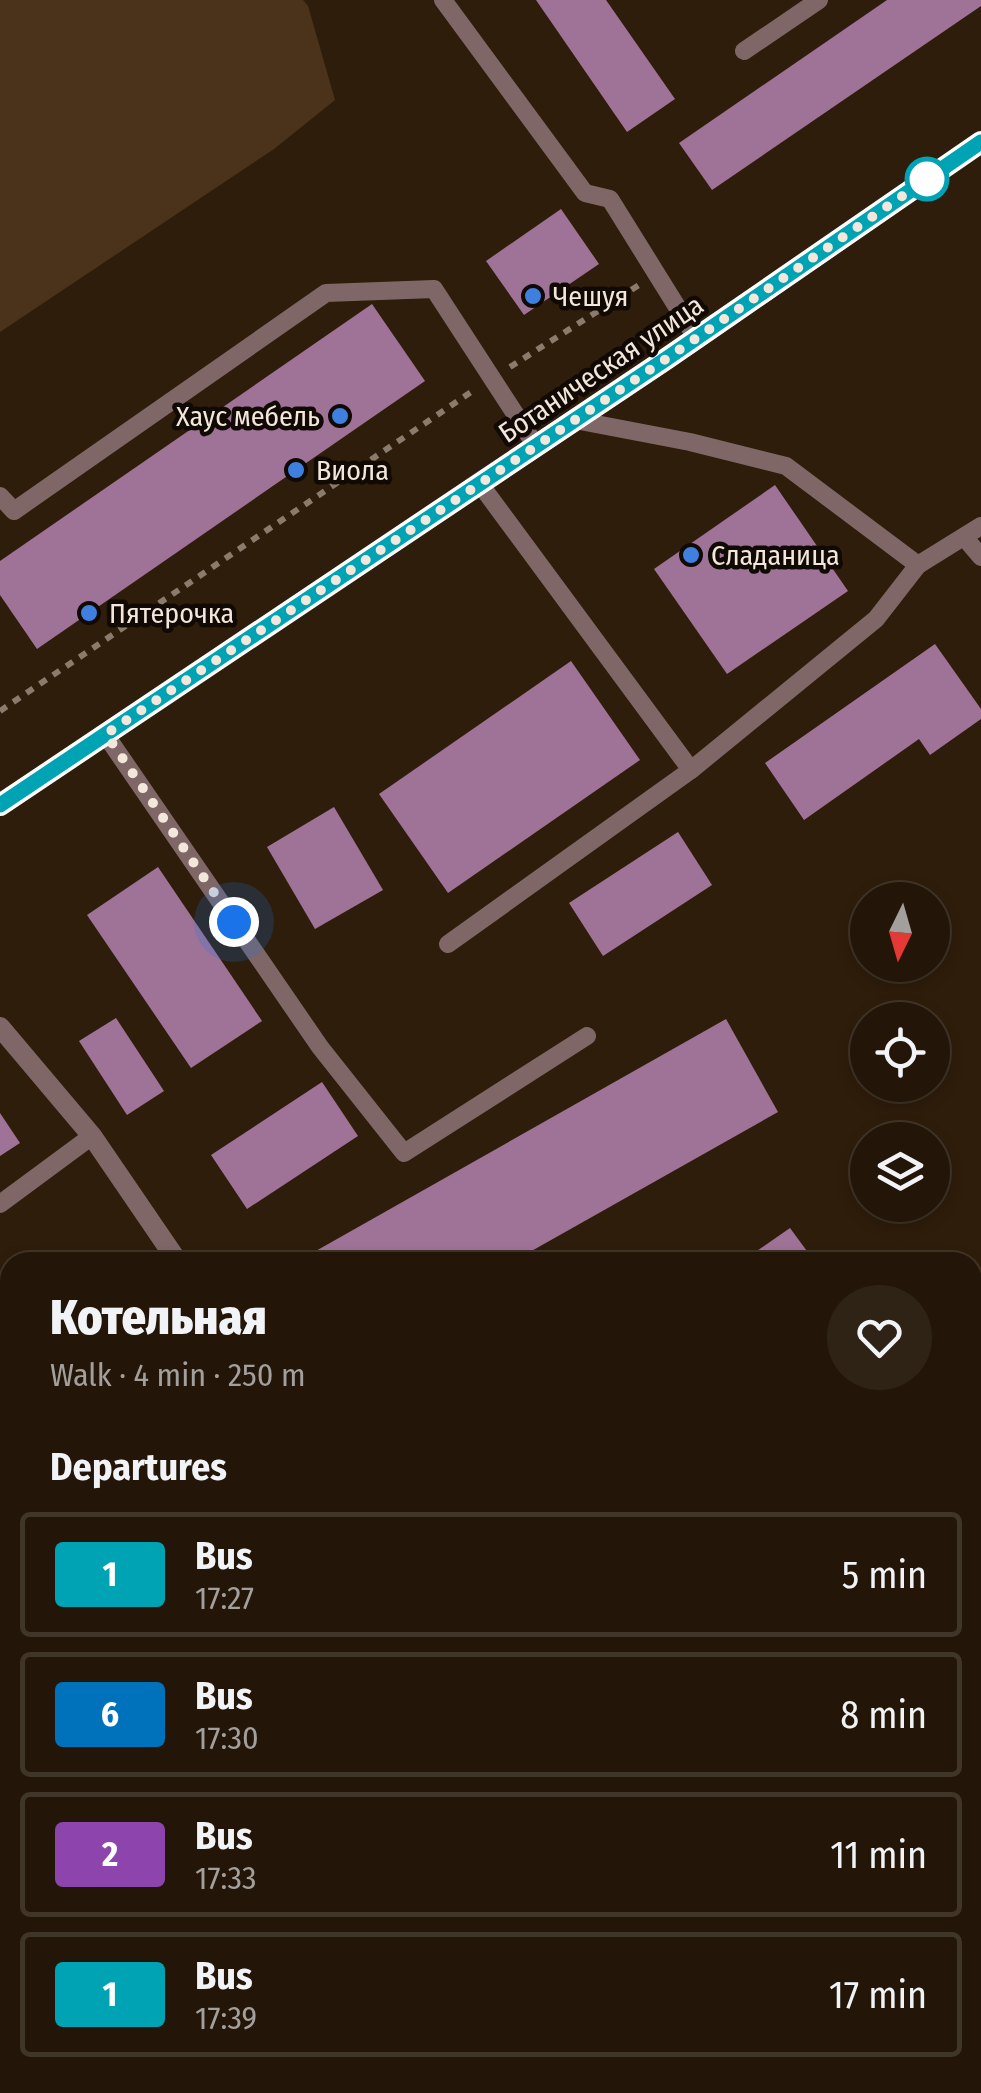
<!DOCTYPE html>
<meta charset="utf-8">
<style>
body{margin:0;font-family:"Fira Sans Condensed",sans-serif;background:#2f2316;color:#f1f3f6;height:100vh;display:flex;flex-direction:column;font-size:38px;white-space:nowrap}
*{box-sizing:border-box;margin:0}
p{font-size:32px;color:#a39f9c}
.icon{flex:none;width:55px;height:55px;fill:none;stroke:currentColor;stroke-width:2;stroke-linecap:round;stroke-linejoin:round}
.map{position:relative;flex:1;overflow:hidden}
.details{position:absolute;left:0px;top:1252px;width:982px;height:842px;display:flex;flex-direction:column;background:#231608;border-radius:30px 30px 0 0;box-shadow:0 5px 15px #0003,0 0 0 2px #403529}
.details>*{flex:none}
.badge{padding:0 20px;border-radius:8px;font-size:35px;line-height:65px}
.needle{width:65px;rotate:185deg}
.buttons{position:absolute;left:850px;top:882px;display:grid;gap:20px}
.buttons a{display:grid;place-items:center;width:100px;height:100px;border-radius:50%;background:#231608;box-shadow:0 5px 15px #0003,0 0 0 2px #403529;font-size:50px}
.you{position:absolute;width:50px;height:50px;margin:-25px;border:8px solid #fff;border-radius:50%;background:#1a73e8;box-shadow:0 0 0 15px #1a73e833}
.map>.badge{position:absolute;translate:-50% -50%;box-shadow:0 0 0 5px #fff}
h2{padding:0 50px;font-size:38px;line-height:90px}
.round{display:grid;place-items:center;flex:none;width:105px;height:105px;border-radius:52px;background:#2f2316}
.head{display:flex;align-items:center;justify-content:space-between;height:170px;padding:0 50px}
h1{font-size:48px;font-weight:800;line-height:75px}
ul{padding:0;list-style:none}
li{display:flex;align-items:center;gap:30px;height:125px;margin:0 20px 15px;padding:0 30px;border:5px solid #403529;border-radius:10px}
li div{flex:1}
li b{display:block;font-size:38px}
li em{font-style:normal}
li .badge{min-width:110px;font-weight:700;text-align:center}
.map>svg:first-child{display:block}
.built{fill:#3d250d}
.green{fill:#4b331b}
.building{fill:#9f7397}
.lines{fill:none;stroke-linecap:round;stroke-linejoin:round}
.path{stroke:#8a7b6c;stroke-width:6;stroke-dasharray:8 8;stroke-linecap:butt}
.lane{stroke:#806767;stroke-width:18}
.street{stroke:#806767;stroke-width:20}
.secondary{stroke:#b78e8f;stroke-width:20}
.line-casing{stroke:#fff;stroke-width:22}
.line{stroke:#00a3b4;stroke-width:15}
.walk{stroke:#f3e7db;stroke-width:10;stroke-dasharray:0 18}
.stop-dot{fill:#fff;stroke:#00a3b4;stroke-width:5}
.shop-dot{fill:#3f7fe0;stroke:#110904;stroke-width:4}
.labels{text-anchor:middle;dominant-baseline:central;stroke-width:9;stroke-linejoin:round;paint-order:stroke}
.poi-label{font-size:28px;fill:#f3e7db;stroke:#110904;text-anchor:start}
.street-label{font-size:28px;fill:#f3e7db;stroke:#110904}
</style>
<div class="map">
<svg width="981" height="2093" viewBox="0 0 981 2093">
<rect width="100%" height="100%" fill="#2f1d0b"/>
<polygon class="built" points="518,2085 861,2085 873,2093 505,2093"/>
<polygon class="green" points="0,0 303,0 308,6 335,100 274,149 0,332"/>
<g class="building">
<polygon points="536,0 606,0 675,99 627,132"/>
<polygon points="887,0 981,0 981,6 712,190 679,143"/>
<polygon points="561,209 599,264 524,315 486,261"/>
<polygon points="372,304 425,381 37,649 0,595 0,561"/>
<polygon points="775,485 848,591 727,674 654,569"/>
<polygon points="935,644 981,709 981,719 930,755 919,739 804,820 765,763"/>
<polygon points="571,661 640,760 448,893 379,794"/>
<polygon points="334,807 383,890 315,929 267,847"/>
<polygon points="678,832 712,885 603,956 569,903"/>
<polygon points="158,867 262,1021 191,1068 87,915"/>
<polygon points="116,1018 164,1091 127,1115 79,1041"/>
<polygon points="726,1019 778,1112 512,1262 320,1262 314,1252"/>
<polygon points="322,1082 358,1136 247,1209 211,1155"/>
<polygon points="0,1113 20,1143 0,1156"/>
<polygon points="790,1228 815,1262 741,1262"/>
<polygon points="10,1294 10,1329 0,1315 0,1301"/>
<polygon points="0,1435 10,1450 10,1488 0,1494"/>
<polygon points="981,1565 978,1646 981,1818 972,1823 972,1570"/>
<polygon points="10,1653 10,1769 0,1776 0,1660"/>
<polygon points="439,2085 482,2085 470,2093 445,2093"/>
<polygon points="597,2085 703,2085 708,2093 657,2093 656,2090 650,2093 584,2093"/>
<polygon points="724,2085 753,2085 749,2093 732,2093"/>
</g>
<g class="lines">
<g class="path">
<polyline points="510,367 639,285"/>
<polyline points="0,711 474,390"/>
</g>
<g class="lane">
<polyline points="443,0 585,193 610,199 697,339"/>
<polyline points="744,51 819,0"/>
<polyline points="575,420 690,442 786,466 918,565 981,526"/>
<polyline points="0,496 14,511 326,293 434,289 536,446"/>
<polyline points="964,537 981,557"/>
<polyline points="105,734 320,1047 404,1153 587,1036"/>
<polyline points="691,770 876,619 918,565"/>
<polyline points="448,944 691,770 480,484"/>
<polyline points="0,1204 92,1136"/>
<polyline points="0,1363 10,1379"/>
<polyline points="972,1880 981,1880"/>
<polyline points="0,1921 10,1914"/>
</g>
<polyline class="street" points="0,1027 92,1136 178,1262"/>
<polyline class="secondary" points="0,805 697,339 981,142"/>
</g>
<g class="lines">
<defs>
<polyline id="line" points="0,805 666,359 981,142"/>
</defs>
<use href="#line" class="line-casing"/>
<use href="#line" class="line"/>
<polyline class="walk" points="234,922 106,734 666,359 927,179"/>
</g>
<circle class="stop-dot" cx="927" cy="179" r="20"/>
<g class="shop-dot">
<circle cx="533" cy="296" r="10"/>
<circle cx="340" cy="416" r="10"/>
<circle cx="296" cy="470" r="10"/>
<circle cx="691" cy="555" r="10"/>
<circle cx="89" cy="613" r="10"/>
</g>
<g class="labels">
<g class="poi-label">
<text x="553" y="296">Чешуя</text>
<text x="320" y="416" text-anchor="end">Хаус мебель</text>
<text x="316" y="470">Виола</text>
<text x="711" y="555">Сладаница</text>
<text x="109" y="613">Пятерочка</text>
</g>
<g class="street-label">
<text transform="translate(601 369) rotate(-34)">Ботаническая улица</text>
</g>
</g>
</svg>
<div class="buttons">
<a><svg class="needle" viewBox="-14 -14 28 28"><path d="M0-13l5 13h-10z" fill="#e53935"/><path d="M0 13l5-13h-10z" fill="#a39f9c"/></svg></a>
<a><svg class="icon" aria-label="locate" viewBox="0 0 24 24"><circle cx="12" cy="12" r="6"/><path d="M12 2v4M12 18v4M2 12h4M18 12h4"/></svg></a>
<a><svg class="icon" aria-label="layers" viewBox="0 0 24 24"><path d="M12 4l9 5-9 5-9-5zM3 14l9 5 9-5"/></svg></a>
</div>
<div class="you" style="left:234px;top:922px"></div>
<section class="details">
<div class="head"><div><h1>Котельная</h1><p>Walk · 4 min · 250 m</p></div><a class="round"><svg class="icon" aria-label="heart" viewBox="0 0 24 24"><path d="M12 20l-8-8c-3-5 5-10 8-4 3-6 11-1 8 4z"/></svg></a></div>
<h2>Departures</h2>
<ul>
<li><span class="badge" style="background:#00a3b4;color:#fff">1</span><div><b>Bus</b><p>17:27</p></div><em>5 min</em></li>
<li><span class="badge" style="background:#0072bc;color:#fff">6</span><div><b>Bus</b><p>17:30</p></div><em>8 min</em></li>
<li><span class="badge" style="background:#8e44ad;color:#fff">2</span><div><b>Bus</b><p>17:33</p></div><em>11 min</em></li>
<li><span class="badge" style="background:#00a3b4;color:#fff">1</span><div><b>Bus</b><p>17:39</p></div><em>17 min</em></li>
</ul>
</section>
</div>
